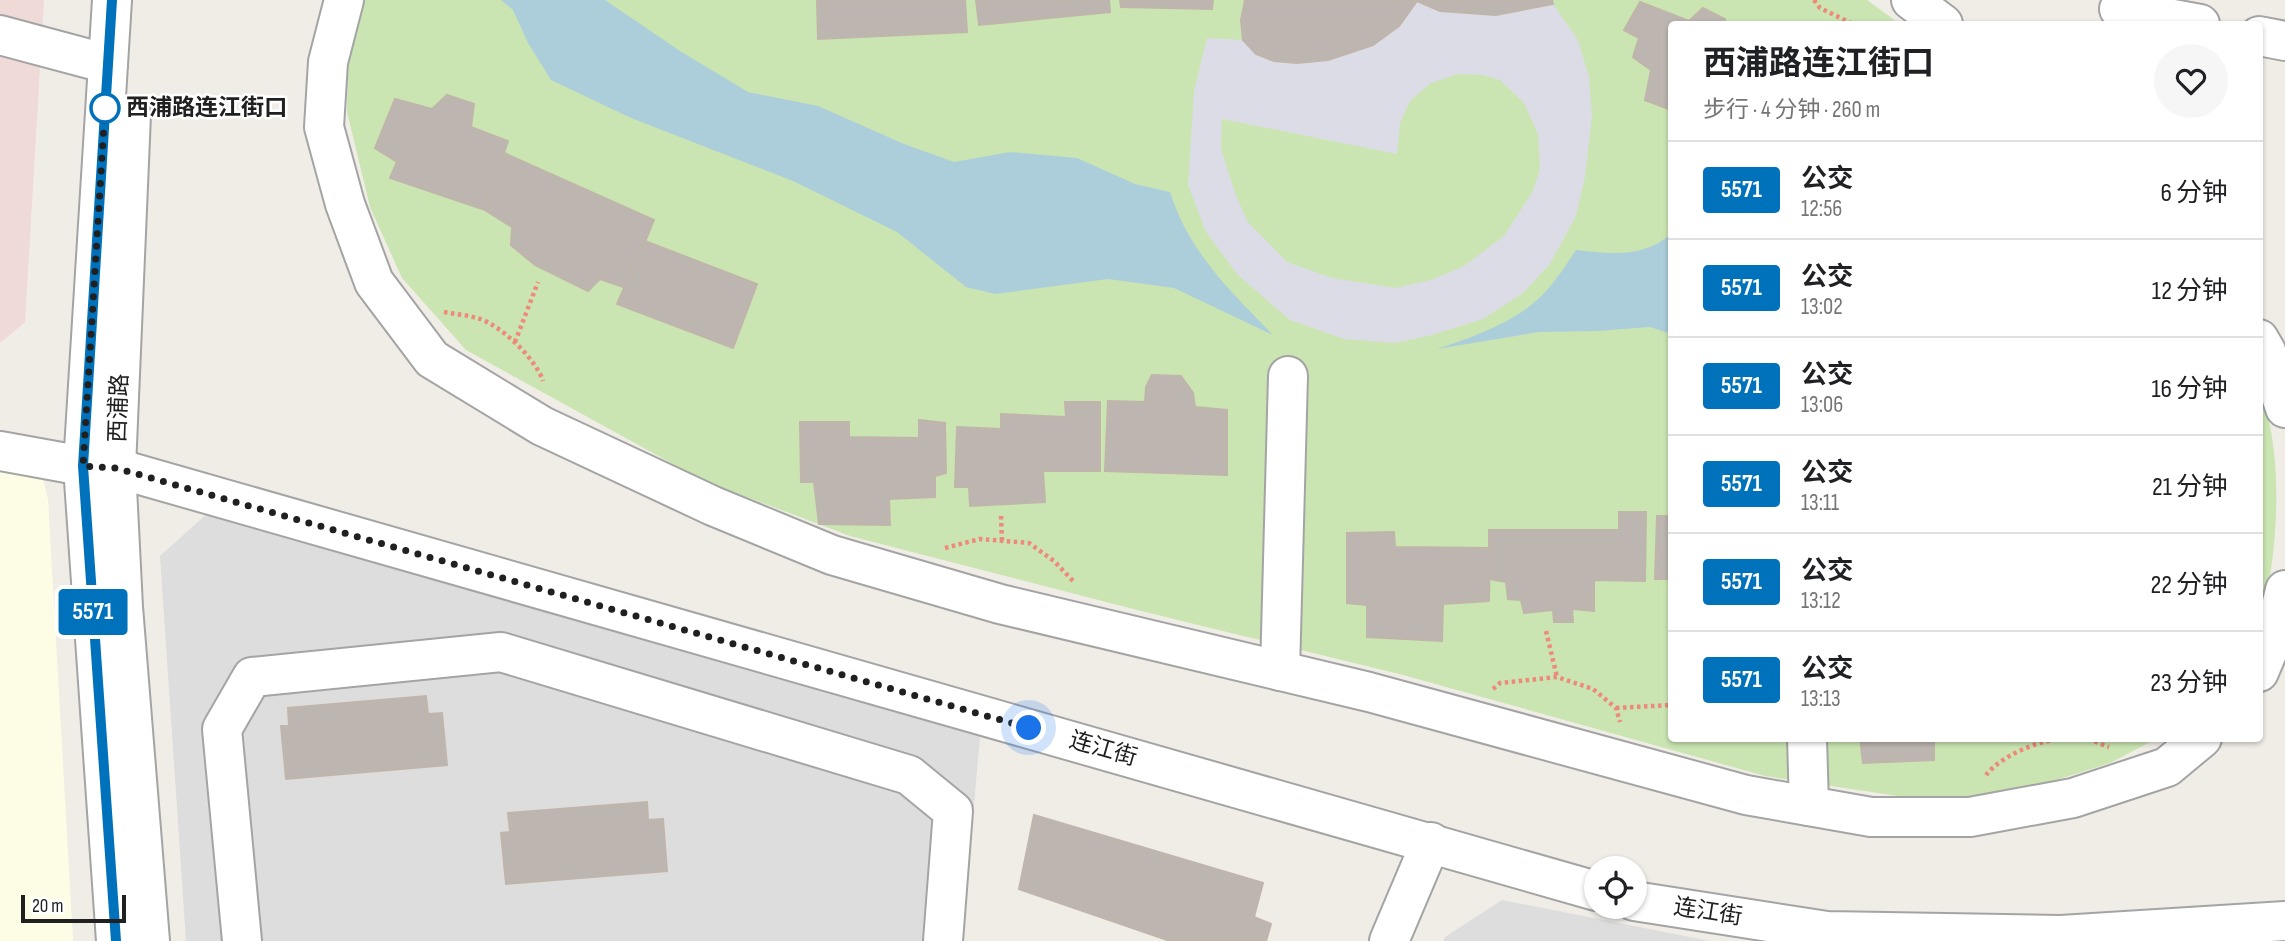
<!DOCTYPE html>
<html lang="zh">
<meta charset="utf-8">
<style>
body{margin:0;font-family:"Sofia Sans Condensed","Noto Sans SC",sans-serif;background:#f6f6f6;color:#202124;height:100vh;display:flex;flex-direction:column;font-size:26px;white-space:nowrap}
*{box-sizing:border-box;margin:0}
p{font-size:23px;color:#757577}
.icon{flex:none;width:38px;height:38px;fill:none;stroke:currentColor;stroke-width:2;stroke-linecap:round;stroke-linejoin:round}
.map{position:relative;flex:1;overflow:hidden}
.drawer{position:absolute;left:1668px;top:21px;width:595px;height:721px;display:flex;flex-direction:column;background:#fff;border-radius:7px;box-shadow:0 2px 5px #0004}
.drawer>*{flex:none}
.badge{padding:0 14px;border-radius:5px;font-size:24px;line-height:46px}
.buttons{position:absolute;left:1584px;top:856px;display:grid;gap:14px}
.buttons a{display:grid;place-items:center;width:63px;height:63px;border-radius:50%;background:#fff;box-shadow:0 2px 5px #0004;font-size:35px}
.scale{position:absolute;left:21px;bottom:18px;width:105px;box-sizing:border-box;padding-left:7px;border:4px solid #202020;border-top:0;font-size:19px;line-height:24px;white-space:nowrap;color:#202020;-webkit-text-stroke:5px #fff;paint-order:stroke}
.you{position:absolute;width:35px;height:35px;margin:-18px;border:5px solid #fff;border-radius:50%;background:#1a73e8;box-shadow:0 0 0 10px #1a73e833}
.map>.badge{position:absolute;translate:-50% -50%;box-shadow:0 0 0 4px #fff}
.round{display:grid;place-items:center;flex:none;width:74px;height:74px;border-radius:37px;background:#f6f6f6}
.head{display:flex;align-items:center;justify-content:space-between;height:119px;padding:0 35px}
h1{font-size:33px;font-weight:700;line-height:52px}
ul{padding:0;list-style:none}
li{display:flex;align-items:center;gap:21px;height:98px;padding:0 35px;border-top:2px solid #e0e0e0}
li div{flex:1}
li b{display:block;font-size:26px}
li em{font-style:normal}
li .badge{min-width:77px;font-weight:700;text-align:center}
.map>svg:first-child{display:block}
.residential{fill:#dedddd}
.commercial{fill:#efdad8}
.education{fill:#fcfde4}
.grass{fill:#cae5b2}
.plaza{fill:#dcdce6;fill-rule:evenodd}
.water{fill:#acceda}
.building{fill:#bdb6b0;stroke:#c0b5ab;stroke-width:2}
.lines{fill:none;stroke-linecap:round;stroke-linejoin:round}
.minor-casing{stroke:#a4a4a4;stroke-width:42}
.path{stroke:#ef8979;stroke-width:4.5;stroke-dasharray:3.5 3.5;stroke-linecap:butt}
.minor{stroke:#fff;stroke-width:38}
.line-casing{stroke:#fff;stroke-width:16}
.line{stroke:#0072bc;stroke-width:10}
.walk{stroke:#202020;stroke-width:7;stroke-dasharray:0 12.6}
.stop-dot{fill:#fff;stroke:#0072bc;stroke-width:3.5}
.labels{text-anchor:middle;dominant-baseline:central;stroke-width:5;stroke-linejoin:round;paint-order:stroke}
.stop-label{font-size:23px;font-weight:bold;fill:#202020;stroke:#fff;text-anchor:start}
.street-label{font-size:23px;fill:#202020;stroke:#fff}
</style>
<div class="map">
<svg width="2285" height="941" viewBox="0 0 2285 941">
<rect width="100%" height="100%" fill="#f0ede7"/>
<g class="residential">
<polygon points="209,512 980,737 962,941 186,941 160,556"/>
<polygon points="1502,900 1710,941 1443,941 1445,937"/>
</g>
<polygon class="commercial" points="0,0 44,0 25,322 0,343"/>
<polygon class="education" points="0,461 40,467 48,499 73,941 0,941"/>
<g class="grass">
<polygon points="365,0 1867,0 1900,24 1671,24 1671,738 2156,739 2110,763 2021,791 1938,802 1765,776 1403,675 1137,610 850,536 702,480 466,350 402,278 370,207 347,112 348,54"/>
<path d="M2259,388c26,63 20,171 0,236z"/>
</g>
<path class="plaza" d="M1417,1l23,10 55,4 58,-11 25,36 11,37 3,39 -7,61 -9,39 -26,48 -27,29 -40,26 -51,16 -37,8 -51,-4 -54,-19 -52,-45 -32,-43 -18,-47 6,-94 13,-53 36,2 13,14 18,7 54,-1 45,-15 26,-19zM1458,74l24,1 18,5 24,23 14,31 2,35 -7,22 -29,45 -40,30 -33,14 -35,8 -64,-10 -45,-16 -40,-41 -12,-28 -14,-44 1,-30 175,35 3,-31 10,-22 21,-18z"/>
<g class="water">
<path d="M501,0h104l75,51 68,41 70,14 86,38 50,18 56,-10 67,6 58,26 35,8c19,60 60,99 103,143l-99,-47 -66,-9 -113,15 -29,-7 -69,-55 -104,-51 -162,-63 -80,-38 -23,-37 -15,-33z"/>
<path d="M1671,234v100l-21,-7 -53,4 -58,1 -102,17c38,-13 83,-28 110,-59 11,-12 20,-27 29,-40 33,4 68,8 95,-16z"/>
</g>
<g class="building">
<polygon points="817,0 965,0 967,32 818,39"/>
<polygon points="976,0 1109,0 1110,12 979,25"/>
<polygon points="1120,0 1213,0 1212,9 1121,7"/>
<polygon points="1245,0 1552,0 1553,4 1496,15 1440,11 1417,1 1399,26 1373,45 1328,60 1297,63 1274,61 1256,54 1243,40 1241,20"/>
<polygon points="1640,2 1689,21 1703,8 1725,19 1725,24 1671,24 1671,110 1645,100 1651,70 1633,57 1639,38 1624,30"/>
<polygon points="447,95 474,104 471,127 508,141 485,210 390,178 397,162 375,148 395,99 432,109"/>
<polygon points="504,153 654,220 626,288 600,279 588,291 535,265 511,245 512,227 485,210"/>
<polygon points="645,241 757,284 733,348 617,304"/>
<polygon points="1152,375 1181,376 1193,393 1195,407 1227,410 1227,475 1105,471 1108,401 1145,402 1146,387"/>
<polygon points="1065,402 1100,402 1100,471 1043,471 1045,502 970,506 969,487 955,487 957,427 1001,429 1001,414 1066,417"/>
<polygon points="919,420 945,423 946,473 935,476 935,497 889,499 890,525 819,524 814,482 801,482 800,422 849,422 849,437 919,438"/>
<polygon points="1619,512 1646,512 1645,581 1594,580 1594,611 1572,609 1573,622 1554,622 1553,610 1524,613 1521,600 1508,599 1506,582 1489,579 1489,530 1619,530"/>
<polygon points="1657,516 1671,516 1671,579 1655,579"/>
<polygon points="1394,532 1395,547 1490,548 1489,601 1443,604 1442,641 1367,637 1367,605 1347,603 1347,533"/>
<polygon points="426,696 428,714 442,713 447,765 286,779 281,726 289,726 288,708"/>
<polygon points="1860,738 1934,738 1934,760 1863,763"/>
<polygon points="647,802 648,820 663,819 667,871 506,884 501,833 510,832 508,813"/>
<polygon points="1034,815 1263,883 1254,917 1271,924 1266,941 1170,941 1019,889"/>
</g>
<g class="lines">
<defs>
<g id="minor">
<polyline points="112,0 83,466 116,941"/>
<polyline points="344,0 328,62 324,127 345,204 374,282 432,359 542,426 713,506 832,555 1000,604 1369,692 1746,795 1871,817 1970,817 2073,798 2167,767 2202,738"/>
<polyline points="1911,0 1943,24"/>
<polyline points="2119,9 2200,24"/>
<polyline points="0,35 108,64"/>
<polyline points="2259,36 2285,41"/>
<polyline points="131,115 116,468 123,607 150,941"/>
<polyline points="2259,339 2266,351 2285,408"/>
<polyline points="0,451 83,466 116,468 1596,891"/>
<polyline points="1280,671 1288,376"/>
<polyline points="2259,672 2274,636 2285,590"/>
<polyline points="1807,738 1809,806"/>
<polyline points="1634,901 1827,931 2061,935 2285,921"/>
<polyline points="242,941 222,729 252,677 501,652 909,775 953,811 943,941"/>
<polyline points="1389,941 1431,842"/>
</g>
</defs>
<use href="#minor" class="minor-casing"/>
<g class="path">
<polyline points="1814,0 1820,8 1853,24"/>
<path d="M444,312c11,2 22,3 33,6 23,6 59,41 66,63"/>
<polyline points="515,342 538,282"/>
<polyline points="1001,516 1002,541"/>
<polyline points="945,548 980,539 1029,543 1054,561 1074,582"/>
<polyline points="1546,631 1557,677"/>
<polyline points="1493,689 1500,683 1557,677 1593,689 1616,708 1620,722"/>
<polyline points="1616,708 1671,705"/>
<path d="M1986,775c19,-24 72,-43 102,-36 7,2 14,6 21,8"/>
</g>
<use href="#minor" class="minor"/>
</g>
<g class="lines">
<defs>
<polyline id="line" points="112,0 83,466 116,941"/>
</defs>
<use href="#line" class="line-casing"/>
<use href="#line" class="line"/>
<polyline class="walk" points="105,108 83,466 116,468 1029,728"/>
</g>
<circle class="stop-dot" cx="105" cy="108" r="14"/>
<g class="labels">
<g class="stop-label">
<text x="126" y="108">西浦路连江街口</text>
</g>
<g class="street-label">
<text transform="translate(119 408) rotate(-88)">西浦路</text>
<text transform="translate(1103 749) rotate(16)">连江街</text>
<text transform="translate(1708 912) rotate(9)">连江街</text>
</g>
</g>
</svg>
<div class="buttons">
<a><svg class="icon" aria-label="locate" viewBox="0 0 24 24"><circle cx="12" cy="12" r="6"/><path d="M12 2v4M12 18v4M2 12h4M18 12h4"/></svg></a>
</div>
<div class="scale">20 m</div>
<div class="you" style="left:1029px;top:728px"></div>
<b class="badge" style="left:93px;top:612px;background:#0072bc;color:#fff">5571</b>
<section class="drawer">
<div class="head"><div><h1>西浦路连江街口</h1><p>步行 · 4 分钟 · 260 m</p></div><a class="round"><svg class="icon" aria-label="heart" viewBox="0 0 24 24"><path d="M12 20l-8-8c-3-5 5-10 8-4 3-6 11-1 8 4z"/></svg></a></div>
<ul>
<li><span class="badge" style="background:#0072bc;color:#fff">5571</span><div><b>公交</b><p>12:56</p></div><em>6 分钟</em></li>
<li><span class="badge" style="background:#0072bc;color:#fff">5571</span><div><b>公交</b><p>13:02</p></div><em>12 分钟</em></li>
<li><span class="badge" style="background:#0072bc;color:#fff">5571</span><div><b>公交</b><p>13:06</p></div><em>16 分钟</em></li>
<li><span class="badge" style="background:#0072bc;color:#fff">5571</span><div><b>公交</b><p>13:11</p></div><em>21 分钟</em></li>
<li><span class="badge" style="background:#0072bc;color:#fff">5571</span><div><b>公交</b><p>13:12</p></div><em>22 分钟</em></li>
<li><span class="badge" style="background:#0072bc;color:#fff">5571</span><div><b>公交</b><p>13:13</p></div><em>23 分钟</em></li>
</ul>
</section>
</div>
